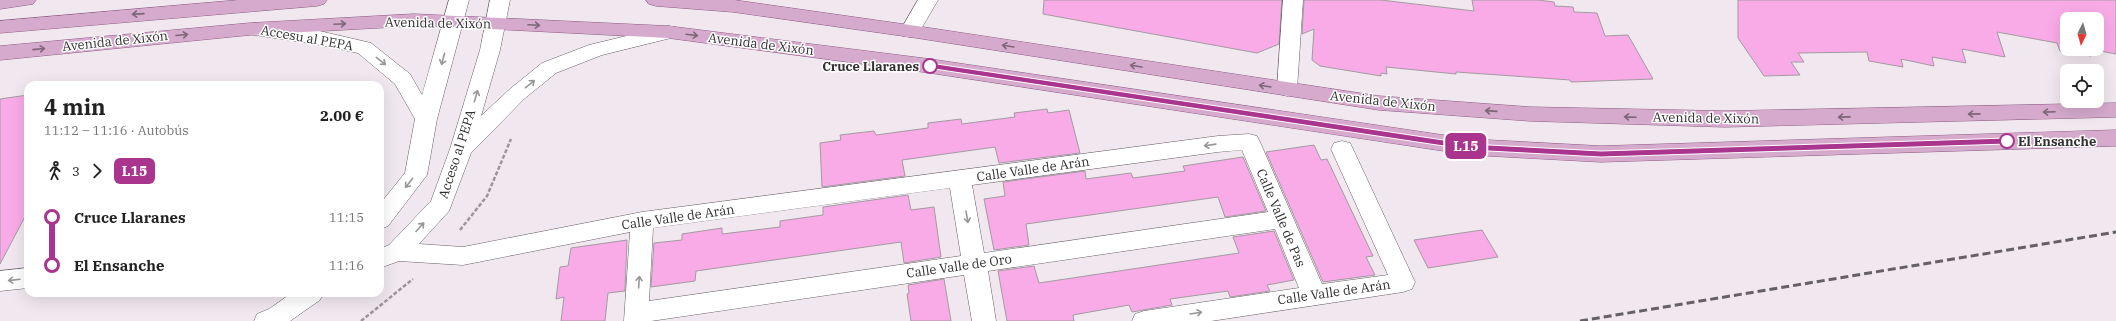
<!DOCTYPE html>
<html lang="es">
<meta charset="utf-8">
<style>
body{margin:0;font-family:"IBM Plex Serif",serif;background:#f6f6f6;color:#222;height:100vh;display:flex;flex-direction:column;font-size:15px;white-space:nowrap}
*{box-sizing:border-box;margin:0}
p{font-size:13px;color:#767676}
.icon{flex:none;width:22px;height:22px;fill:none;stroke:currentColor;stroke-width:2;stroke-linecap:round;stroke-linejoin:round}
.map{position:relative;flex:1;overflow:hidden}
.details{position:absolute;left:24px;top:81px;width:360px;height:216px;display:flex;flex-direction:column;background:#fff;border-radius:12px;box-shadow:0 4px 16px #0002}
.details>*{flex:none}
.badge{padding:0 8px;border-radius:6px;font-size:14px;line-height:26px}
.needle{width:26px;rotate:185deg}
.buttons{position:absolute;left:2060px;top:12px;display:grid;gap:8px}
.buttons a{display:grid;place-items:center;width:44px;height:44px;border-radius:8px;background:#fff;box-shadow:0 4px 16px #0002;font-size:20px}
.map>.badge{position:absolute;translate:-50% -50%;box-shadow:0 0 0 2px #fff}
.legs{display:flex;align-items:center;gap:6px;height:44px;padding:0 20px;font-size:13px}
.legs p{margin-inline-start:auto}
.overview{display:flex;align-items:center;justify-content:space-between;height:68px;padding:0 20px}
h1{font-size:22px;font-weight:700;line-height:30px}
ul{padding:0 20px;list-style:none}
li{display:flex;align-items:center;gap:14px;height:48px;font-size:15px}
li i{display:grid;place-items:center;width:6px;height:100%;margin:0 5px;background:currentColor}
li i::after{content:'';width:10px;height:10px;margin:-5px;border:3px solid;border-radius:50%;background:#fff}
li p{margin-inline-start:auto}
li:first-child i{background:linear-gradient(#0000 50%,currentColor 0)}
li:last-child i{background:linear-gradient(currentColor 50%,#0000 0)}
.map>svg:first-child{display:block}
.building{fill:#f9abe8;stroke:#a29aa0}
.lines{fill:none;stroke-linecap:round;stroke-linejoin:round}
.minor-casing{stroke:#675f65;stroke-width:1}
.major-casing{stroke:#8b5a81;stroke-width:1}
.path{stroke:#9b959a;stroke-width:2.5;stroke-dasharray:4 2;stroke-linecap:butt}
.minor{fill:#fff;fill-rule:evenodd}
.major{fill:#d6aacd;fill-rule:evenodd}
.rail{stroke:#646063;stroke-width:3;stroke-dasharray:8 4;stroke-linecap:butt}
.oneway{stroke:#7c6677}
.oneway2{stroke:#989798}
.line-1{fill:#a9358e;stroke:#fff}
.stop-1-dot{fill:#fff;stroke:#a9358e;stroke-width:2}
.labels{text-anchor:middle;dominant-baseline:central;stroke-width:3;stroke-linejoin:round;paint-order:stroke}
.street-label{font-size:13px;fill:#322f31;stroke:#fff}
.stop-label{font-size:13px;font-weight:bold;fill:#322f31;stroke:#fff;text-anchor:end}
</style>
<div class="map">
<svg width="2116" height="321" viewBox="0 0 2116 321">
<rect width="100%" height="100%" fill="#f1e8ef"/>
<g class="building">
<polygon points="1044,0 1282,0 1279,44 1257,53 1043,14"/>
<polygon points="1304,0 1381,0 1474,11 1472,0 1538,0 1554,2 1555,6 1573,7 1574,12 1597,13 1605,36 1628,35 1653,79 1571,82 1570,80 1456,72 1456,74 1386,67 1387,74 1381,73 1381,76 1320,66 1312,60 1314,29 1302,34"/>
<polygon points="1738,0 2116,0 2116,54 2090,49 2097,49 2097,19 2067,19 2067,49 2088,49 2091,56 2060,51 2057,43 1997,32 2005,57 1962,49 1966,63 1932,57 1934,66 1901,59 1903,67 1869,61 1867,52 1798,53 1804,62 1791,62 1800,75 1764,76 1738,38"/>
<polygon points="28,95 28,211 0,264 0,99"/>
<polygon points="1047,109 1048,113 1069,110 1080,153 999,163 995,147 902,160 905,176 822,187 820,143 841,140 840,135 874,131 876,135 928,128 928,123 961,119 962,124 1015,117 1014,113"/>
<polygon points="1314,145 1321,160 1327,159 1355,218 1373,256 1366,257 1375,275 1323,282 1266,152"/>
<polygon points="1243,157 1266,211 1225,217 1218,197 1026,224 1029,245 994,250 984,199 1005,196 1003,182 1085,171 1086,179 1131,173 1133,178 1185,171 1183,166"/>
<polygon points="908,195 911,210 934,207 941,257 904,263 901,242 696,271 695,281 651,287 654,243 682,240 682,234 722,228 722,234 780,227 780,221 823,215 823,207"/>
<polygon points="1482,230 1498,257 1428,268 1414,240"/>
<polygon points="1274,231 1294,280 1267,285 1270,291 1230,297 1228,291 1170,299 1172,305 1132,312 1129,305 1073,315 1074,321 1007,321 998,271 1034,266 1039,283 1239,253 1233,237"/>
<polygon points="627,240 625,291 608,293 605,321 561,321 564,297 556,299 560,267 568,266 571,248"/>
<polygon points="944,279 951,321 911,321 907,294 909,293 908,285"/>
</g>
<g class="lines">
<defs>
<g id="minor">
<polygon points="449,0 469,0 437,119 427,175 388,226 380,229 380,204 405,173 415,119 395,84 358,53 315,44 255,35 248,34 245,29 248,24 255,23 315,30 371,43 410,74 422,95"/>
<path d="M490,0h20l-10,50 -19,66 29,-27 32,-26 47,-18 79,-19 7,1 3,5 -3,5 -73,18 -46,18 -32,26 -53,54 -22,58 -30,33 44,3 179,-35 576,-76 31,-2 8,2 3,6 62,142 66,-9 -57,-126 3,-6 8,-2 8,2 3,6 62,133 -3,7 -9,3 -192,29h-79l3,-7 9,-3 155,-23 -24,-59 -287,42 8,50h-24l-8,-46 -313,46h-27l6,-89 -167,33 -64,-4 -19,7v-19l9,-4 42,-44 19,-52 30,-99zM1242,150l26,62 -284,41 -12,-68 246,-33zM950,188l11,68 -312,45 4,-73z"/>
<polygon points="918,0 938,0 917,36 910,37 903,36 900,31"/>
<polygon points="1283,0 1303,0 1297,89 1294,94 1287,96 1280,94 1277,89"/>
<polygon points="28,268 28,288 0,291 0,271"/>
<polygon points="292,293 323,293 320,300 290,321 254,321 257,314 269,309"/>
</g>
<g id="major">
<polygon points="0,0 36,0 33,4 0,9"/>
<polygon points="239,0 327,0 324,4 317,6 0,33 0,21"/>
<polygon points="646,0 734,0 910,25 1379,96 1530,107 1725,111 2116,103 2116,117 1725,127 1530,121 1379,110 910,37 733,12 656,6 649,4"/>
<polygon points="414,14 668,26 930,59 1470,139 1601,146 2116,130 2116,146 1601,162 1470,155 930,73 668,38 453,27 414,26 250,35 0,60 0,46 250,23"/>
</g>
</defs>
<use href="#minor" class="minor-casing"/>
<use href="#major" class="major-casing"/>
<g class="path">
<polyline points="460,230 487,196 511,139"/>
<polyline points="361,321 413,279"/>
</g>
<use href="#minor" class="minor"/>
<use href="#major" class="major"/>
<polyline class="rail" points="1580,321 2116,232"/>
</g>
<defs><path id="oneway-shaft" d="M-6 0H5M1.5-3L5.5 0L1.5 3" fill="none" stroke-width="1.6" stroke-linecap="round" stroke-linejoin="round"/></defs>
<g class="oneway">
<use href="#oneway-shaft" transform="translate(138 14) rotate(176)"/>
<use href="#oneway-shaft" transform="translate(340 24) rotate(-3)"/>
<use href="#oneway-shaft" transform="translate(534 25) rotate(3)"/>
<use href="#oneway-shaft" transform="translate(182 35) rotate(-5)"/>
<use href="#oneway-shaft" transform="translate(692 35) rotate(7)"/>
<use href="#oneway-shaft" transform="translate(1008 46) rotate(-171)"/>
<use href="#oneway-shaft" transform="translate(39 49) rotate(-6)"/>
<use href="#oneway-shaft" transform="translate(1136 66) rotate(-171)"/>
<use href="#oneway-shaft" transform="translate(1265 86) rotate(-171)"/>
<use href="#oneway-shaft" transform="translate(1491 111) rotate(-176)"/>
<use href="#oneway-shaft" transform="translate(2049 112) rotate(178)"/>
<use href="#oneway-shaft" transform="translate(1974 114) rotate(179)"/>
<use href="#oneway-shaft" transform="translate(1630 117) rotate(-178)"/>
<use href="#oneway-shaft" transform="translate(1844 117) rotate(179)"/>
</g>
<g class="oneway2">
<use href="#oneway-shaft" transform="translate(443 59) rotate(105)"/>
<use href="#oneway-shaft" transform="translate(381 61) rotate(38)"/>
<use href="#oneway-shaft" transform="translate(530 84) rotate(-39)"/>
<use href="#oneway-shaft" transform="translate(476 96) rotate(-74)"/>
<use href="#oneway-shaft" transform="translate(1210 145) rotate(172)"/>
<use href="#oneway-shaft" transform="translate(409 183) rotate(128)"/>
<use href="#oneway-shaft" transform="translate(967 217) rotate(80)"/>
<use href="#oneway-shaft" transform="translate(420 227) rotate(-48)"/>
<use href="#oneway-shaft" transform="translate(14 280) rotate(173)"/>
<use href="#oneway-shaft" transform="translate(639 282) rotate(-86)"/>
<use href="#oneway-shaft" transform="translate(1196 313) rotate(-9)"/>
</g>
<polygon class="line-1" points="930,63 1470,144 1601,151 2007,138 2011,141 2007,144 1601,157 1470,150 928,68 928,64"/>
<g class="stop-1-dot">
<circle cx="930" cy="66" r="7"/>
<circle cx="2007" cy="141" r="7"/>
</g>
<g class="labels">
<g class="street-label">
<text transform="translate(438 23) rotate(1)">Avenida de Xixón</text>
<text transform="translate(307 38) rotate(10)">Accesu al PEPA</text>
<text transform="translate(115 41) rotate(-6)">Avenida de Xixón</text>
<text transform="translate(761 44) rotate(7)">Avenida de Xixón</text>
<text transform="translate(1383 101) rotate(6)">Avenida de Xixón</text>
<text transform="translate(1706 118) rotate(1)">Avenida de Xixón</text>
<text transform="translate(457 154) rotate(-72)">Acceso al PEPA</text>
<text transform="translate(1033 169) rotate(-8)">Calle Valle de Arán</text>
<text transform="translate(678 217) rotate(-8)">Calle Valle de Arán</text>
<text transform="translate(1281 218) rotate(67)">Calle Valle de Pas</text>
<text transform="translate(959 266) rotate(-8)">Calle Valle de Oro</text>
<text transform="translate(1334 292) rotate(-8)">Calle Valle de Arán</text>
</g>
<g class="stop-label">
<text x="919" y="66">Cruce Llaranes</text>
<text x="2018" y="141" text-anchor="start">El Ensanche</text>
</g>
</g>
</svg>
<div class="buttons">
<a><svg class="needle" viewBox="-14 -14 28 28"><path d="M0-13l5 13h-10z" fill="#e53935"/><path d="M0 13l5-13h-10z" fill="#767676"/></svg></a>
<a><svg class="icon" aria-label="locate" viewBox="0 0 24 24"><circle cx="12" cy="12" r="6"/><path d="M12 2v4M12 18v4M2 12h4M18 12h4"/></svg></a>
</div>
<b class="badge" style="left:1466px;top:146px;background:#a9358e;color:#fff">L15</b>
<section class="details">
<div class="overview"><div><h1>4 min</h1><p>11:12 – 11:16 · Autobús</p></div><b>2.00 €</b></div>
<div class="legs"><svg class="icon" aria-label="walk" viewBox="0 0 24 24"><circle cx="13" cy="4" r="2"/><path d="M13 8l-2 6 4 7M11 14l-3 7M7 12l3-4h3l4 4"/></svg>3<svg class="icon" aria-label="forward" viewBox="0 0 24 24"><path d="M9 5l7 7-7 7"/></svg><b class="badge" style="background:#a9358e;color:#fff">L15</b></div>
<ul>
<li><i style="color:#a9358e"></i><b>Cruce Llaranes</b><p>11:15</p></li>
<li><i style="color:#a9358e"></i><b>El Ensanche</b><p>11:16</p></li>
</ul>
</section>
</div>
